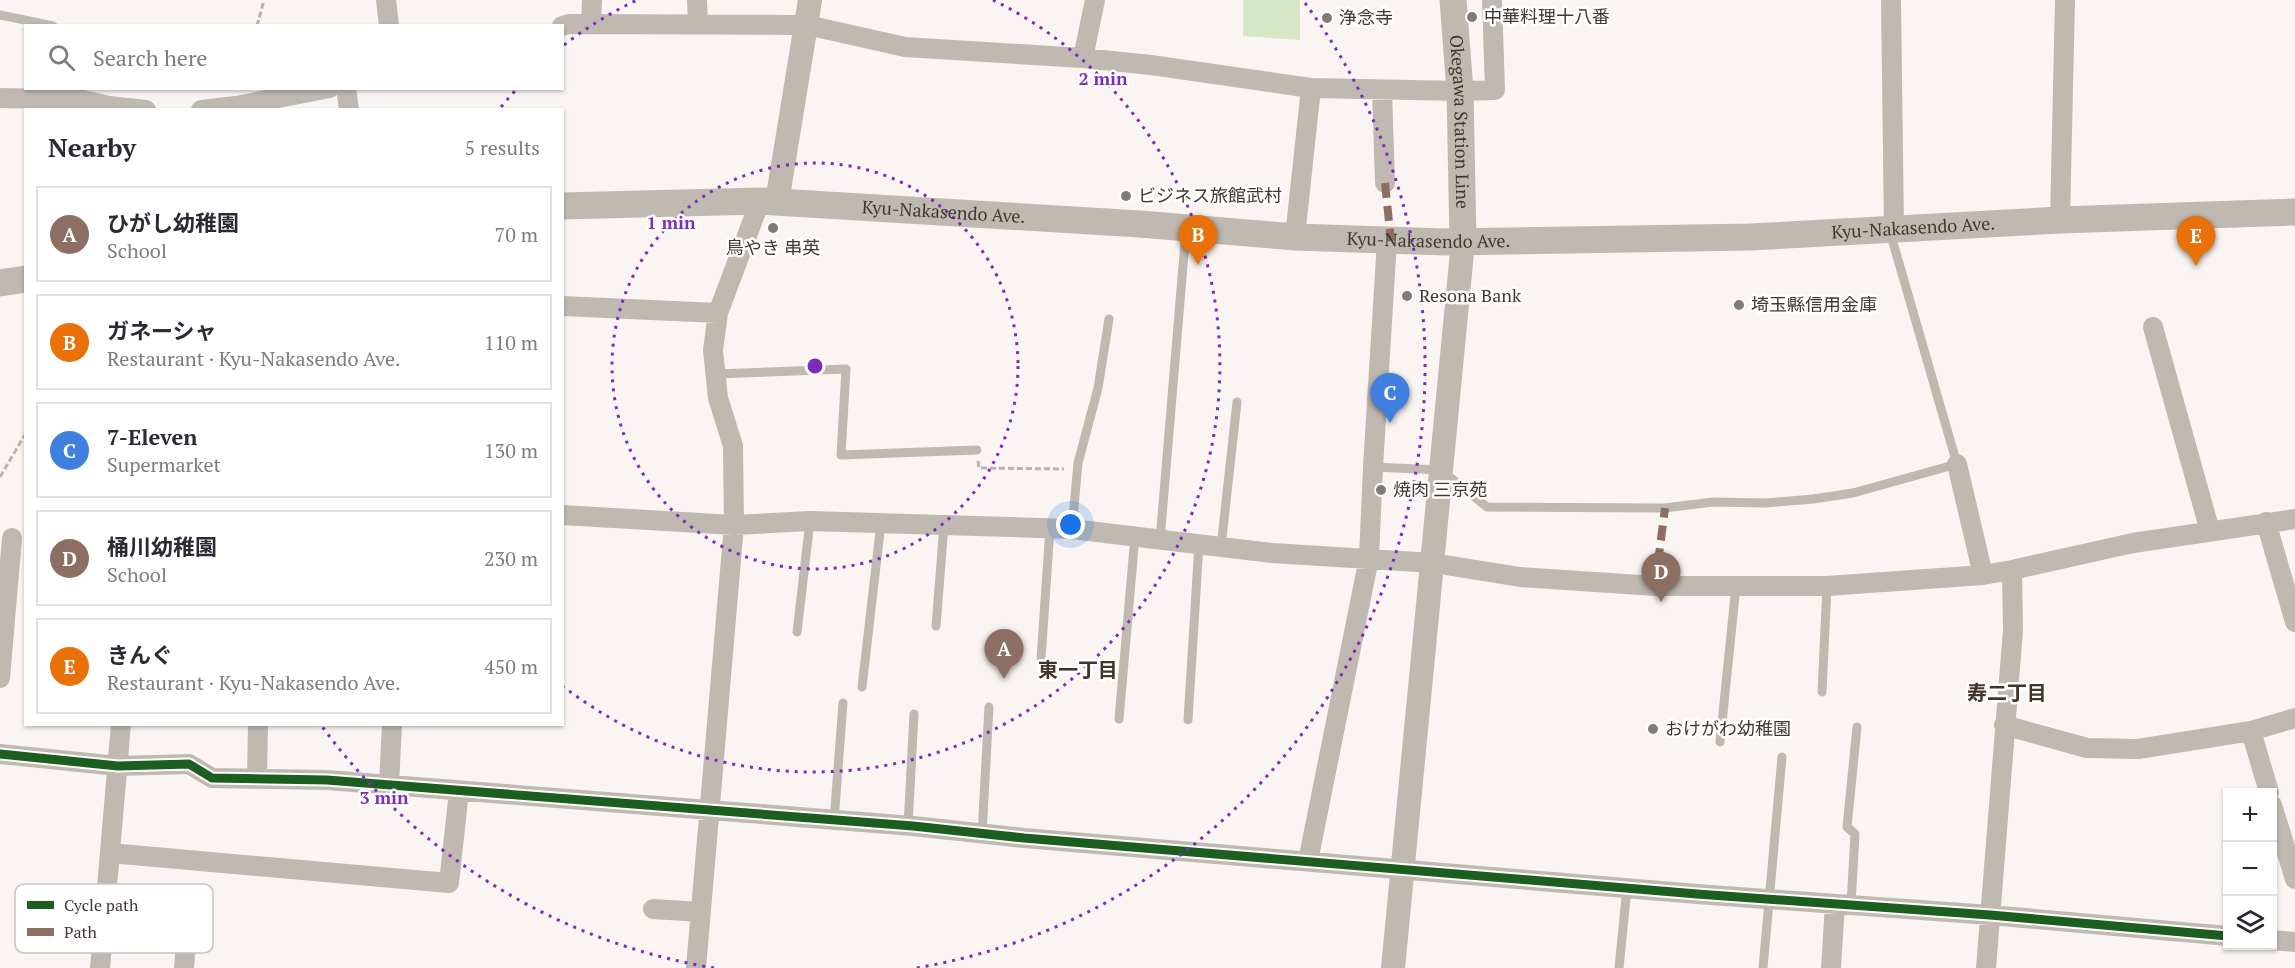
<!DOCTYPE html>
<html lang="en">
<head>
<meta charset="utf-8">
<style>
	:root { --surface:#fff; --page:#f7f7f7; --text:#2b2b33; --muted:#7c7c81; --line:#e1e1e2; --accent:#111827 }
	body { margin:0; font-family:"PT Serif","Noto Sans JP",serif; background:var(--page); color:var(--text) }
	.controls { position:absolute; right:18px; bottom:18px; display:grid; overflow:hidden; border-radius:0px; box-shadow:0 2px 4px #0004 }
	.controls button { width:54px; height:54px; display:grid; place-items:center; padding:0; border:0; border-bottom:2px solid var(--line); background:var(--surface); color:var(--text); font:30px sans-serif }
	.you { position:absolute; left:1071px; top:525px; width:21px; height:21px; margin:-15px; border:4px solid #fff; border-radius:50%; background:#1a73e8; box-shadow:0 0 0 9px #1a73e833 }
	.badge { display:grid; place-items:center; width:39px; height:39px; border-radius:50%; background:var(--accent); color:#fff; font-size:20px; font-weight:700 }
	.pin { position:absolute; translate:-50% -50px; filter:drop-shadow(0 2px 3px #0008) }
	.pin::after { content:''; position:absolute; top:32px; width:21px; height:18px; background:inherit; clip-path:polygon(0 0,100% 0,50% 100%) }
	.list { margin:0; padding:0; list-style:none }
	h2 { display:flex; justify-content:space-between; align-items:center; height:78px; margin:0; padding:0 24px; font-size:26px }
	h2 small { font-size:20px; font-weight:400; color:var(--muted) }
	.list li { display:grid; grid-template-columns:39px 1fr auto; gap:18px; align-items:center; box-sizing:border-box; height:96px; margin:0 12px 12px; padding:0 12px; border:2px solid var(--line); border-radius:0px }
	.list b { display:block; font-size:22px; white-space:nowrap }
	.list p { margin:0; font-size:20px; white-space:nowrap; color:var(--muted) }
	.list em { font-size:20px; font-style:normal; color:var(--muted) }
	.icon { flex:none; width:33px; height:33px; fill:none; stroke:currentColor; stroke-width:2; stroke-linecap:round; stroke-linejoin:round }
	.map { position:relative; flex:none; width:2295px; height:968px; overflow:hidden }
	.search { position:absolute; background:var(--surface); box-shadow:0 2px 4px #0004; left:24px; top:24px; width:540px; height:66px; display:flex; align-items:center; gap:15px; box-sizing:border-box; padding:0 21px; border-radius:0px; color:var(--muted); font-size:22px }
	.panel { position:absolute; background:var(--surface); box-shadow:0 2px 4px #0004; left:24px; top:108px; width:540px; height:618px; border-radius:0px }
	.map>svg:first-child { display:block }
	.green { fill:#d7e7c6 }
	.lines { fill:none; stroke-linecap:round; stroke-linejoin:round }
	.path { stroke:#b9b4ae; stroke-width:3; stroke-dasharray:6 3; stroke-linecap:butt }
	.service { stroke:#bfb9b1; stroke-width:9 }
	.minor { stroke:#bfb9b1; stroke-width:20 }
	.tertiary { stroke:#bfb9b1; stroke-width:24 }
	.secondary { stroke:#beb9b1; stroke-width:27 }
	.quiet { stroke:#8d6e63; stroke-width:8; stroke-dasharray:15 8; stroke-linecap:butt }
	.cycleway-casing { stroke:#fff; stroke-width:13 }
	.cycleway { stroke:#1b5e20; stroke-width:9 }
	.ring { fill:none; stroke:#7b2cbf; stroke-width:3; stroke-dasharray:3 6 }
	.poi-dot { fill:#827a76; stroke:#fff; stroke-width:2 }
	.labels { text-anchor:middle; stroke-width:5; stroke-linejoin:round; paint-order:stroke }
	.poi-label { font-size:18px; fill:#413833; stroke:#fff; text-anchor:start }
	.street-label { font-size:18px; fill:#413833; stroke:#fff }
	.neighbourhood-label { font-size:20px; font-weight:bold; fill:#443329; stroke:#fff }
	.key { fill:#fff; stroke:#c6c3c2; stroke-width:1.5 }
	.key-label { font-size:16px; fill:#413833 }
	.centre { fill:#7b2cbf; stroke:#fff; stroke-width:3 }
	.ring-label { font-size:18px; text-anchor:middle; font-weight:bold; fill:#7b2cbf; stroke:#fff; stroke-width:5; stroke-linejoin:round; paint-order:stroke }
</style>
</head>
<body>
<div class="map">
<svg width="2295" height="968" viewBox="0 0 2295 968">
	<rect width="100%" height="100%" fill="#faf5f2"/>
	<path class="green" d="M1243,0H1300V40L1243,36Z"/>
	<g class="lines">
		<path class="path" d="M257,26L264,0
			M978,461L979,468L1064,469
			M0,477L26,433"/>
		<path class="service" d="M0,15L53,26
			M715,374L846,369L841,455L977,450
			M1373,467L1441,470L1487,507L1665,508L1713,502L1765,503L1813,499L1853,493L1957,464L1890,232
			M1072,529L1078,463L1098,388L1109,319
			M1160,540L1186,230
			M1221,547L1237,402
			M936,626L944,525
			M797,632L810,521
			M1041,659L1050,528
			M862,687L881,523
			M1822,692L1827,586
			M1119,719L1135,536
			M1188,720L1199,544
			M1720,742L1736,586
			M834,821L843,703
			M908,826L914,714
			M982,834L989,707
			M1851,905L1855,834L1847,827L1857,727
			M1619,968L1627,888
			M1763,968L1782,757"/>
		<path class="minor" d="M386,0L389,26
			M697,0L698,24
			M1891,0L1894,230
			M591,24L592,0
			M562,26L569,24L807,25L905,47L1083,58L1151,65L1311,88L1460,91L1495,90L1492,0
			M1083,58L1095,0
			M346,88L349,110
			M1382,90L1385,183
			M0,98L83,100L109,106L146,110
			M201,110L236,106L330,88
			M2060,220L2065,0
			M1295,237L1311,88
			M562,306L718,313
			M2153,327L2210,531
			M1957,464L1983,575
			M562,515L734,525L810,521L1072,529L1272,553L1433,563L1520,577L1655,586H1827L1983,575L2012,570L2133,543L2295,519
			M2266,522L2295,622
			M0,678L12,538
			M2004,725L2087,748L2138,749L2251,731L2295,718
			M2251,731L2269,792
			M0,754L118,766L189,764L212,778L327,780L913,826L1024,838L1697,894L1990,915L2228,936
			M257,779L258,724
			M389,785L392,724
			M2272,805L2295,879
			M110,853L449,883L459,791
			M1308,861L1369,558L1373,467L1387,241
			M653,909L701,912
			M2272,940L2295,942
			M100,968L121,724
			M184,968L186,943
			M696,968L734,525L733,446L718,398L713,350L718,313L760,201
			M1831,968L1835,904
			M1986,968L2013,630L2012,570"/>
		<path class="tertiary" d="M777,202L810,0
			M1393,968L1463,242"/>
		<g class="secondary">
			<path id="s1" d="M1453,0L1460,91L1463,242"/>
			<path id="s2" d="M562,206L760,201L1140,224L1295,237L1445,242L1751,237L2060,220L2295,212"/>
			<path d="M0,283L26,279"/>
		</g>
		<path class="quiet" d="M1385,183L1391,241
			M1655,586L1665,508"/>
		<g class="cycleway-casing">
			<path id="cycleway" d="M0,754L118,766L189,764L212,778L327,780L913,826L1024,838L1697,894L1990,915L2228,936"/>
		</g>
		<use href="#cycleway" class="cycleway"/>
	</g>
	<g class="ring">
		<circle cx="815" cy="366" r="203"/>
		<path d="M501 107A407 407 0 0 1 515 91M564 45A407 407 0 0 1 637 0M993 0A407 407 0 1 1 564 687"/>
		<path d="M714 968A610 610 0 0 1 321 725M1305 3A610 610 0 0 1 916 968"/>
	</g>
	<g class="poi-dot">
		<circle cx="1472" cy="17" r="6"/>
		<circle cx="1327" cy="18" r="6"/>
		<circle cx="1126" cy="196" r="6"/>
		<circle cx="773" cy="228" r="6"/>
		<circle cx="1407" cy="296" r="6"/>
		<circle cx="1739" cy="305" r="6"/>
		<circle cx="1381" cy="490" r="6"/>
		<circle cx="1653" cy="729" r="6"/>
	</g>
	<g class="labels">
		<g class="poi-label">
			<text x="1484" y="23">中華料理十八番</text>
			<text x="1339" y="24">浄念寺</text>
			<text x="1138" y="202">ビジネス旅館武村</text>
			<text x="773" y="254" text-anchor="middle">鳥やき 串英</text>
			<text x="1419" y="302">Resona Bank</text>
			<text x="1751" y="311">埼玉縣信用金庫</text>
			<text x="1393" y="496">焼肉 三京苑</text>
			<text x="1665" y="735">おけがわ幼稚園</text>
		</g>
		<g class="street-label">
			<text dy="6" stroke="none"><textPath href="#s1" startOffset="122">Okegawa Station Line</textPath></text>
			<text dy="6" stroke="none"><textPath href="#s2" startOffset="382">Kyu-Nakasendo Ave.</textPath></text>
			<text dy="6" stroke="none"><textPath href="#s2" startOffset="1353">Kyu-Nakasendo Ave.</textPath></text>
			<text dy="6" stroke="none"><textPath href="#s2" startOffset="868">Kyu-Nakasendo Ave.</textPath></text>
		</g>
		<g class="neighbourhood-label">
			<text x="1078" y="677">東一丁目</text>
			<text x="2007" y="700">寿二丁目</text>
		</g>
	</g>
	<rect x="15" y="884" width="198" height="69" rx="9" class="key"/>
	<rect x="27" y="901" width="27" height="8" fill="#1b5e20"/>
	<rect x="27" y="928" width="27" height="8" fill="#8d6e63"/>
	<g class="key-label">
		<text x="64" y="911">Cycle path</text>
		<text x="64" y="938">Path</text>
	</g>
	<circle cx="815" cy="366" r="9" class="centre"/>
	<g class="ring-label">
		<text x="1103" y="85">2 min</text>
		<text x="671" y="229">1 min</text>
		<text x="384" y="804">3 min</text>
	</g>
</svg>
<div class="controls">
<button>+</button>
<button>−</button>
<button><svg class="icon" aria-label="layers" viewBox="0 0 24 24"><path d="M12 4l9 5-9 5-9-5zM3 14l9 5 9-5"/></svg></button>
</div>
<div class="you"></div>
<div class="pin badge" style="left:1004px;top:679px;background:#8d6e63">A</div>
<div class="pin badge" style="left:1198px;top:265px;background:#e8710a">B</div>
<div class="pin badge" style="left:1390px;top:423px;background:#3f7fe0">C</div>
<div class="pin badge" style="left:1661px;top:602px;background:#8d6e63">D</div>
<div class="pin badge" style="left:2196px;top:266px;background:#e8710a">E</div>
<div class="search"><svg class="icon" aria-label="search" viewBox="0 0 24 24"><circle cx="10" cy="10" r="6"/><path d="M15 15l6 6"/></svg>Search here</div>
<section class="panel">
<h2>Nearby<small>5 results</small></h2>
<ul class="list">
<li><span class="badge" style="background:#8d6e63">A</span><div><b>ひがし幼稚園</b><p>School</p></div><em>70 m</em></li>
<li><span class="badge" style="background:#e8710a">B</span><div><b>ガネーシャ</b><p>Restaurant · Kyu-Nakasendo Ave.</p></div><em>110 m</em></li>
<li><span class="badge" style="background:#3f7fe0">C</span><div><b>7-Eleven</b><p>Supermarket</p></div><em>130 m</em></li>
<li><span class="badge" style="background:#8d6e63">D</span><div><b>桶川幼稚園</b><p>School</p></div><em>230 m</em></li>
<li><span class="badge" style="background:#e8710a">E</span><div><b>きんぐ</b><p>Restaurant · Kyu-Nakasendo Ave.</p></div><em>450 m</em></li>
</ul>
</section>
</div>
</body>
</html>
